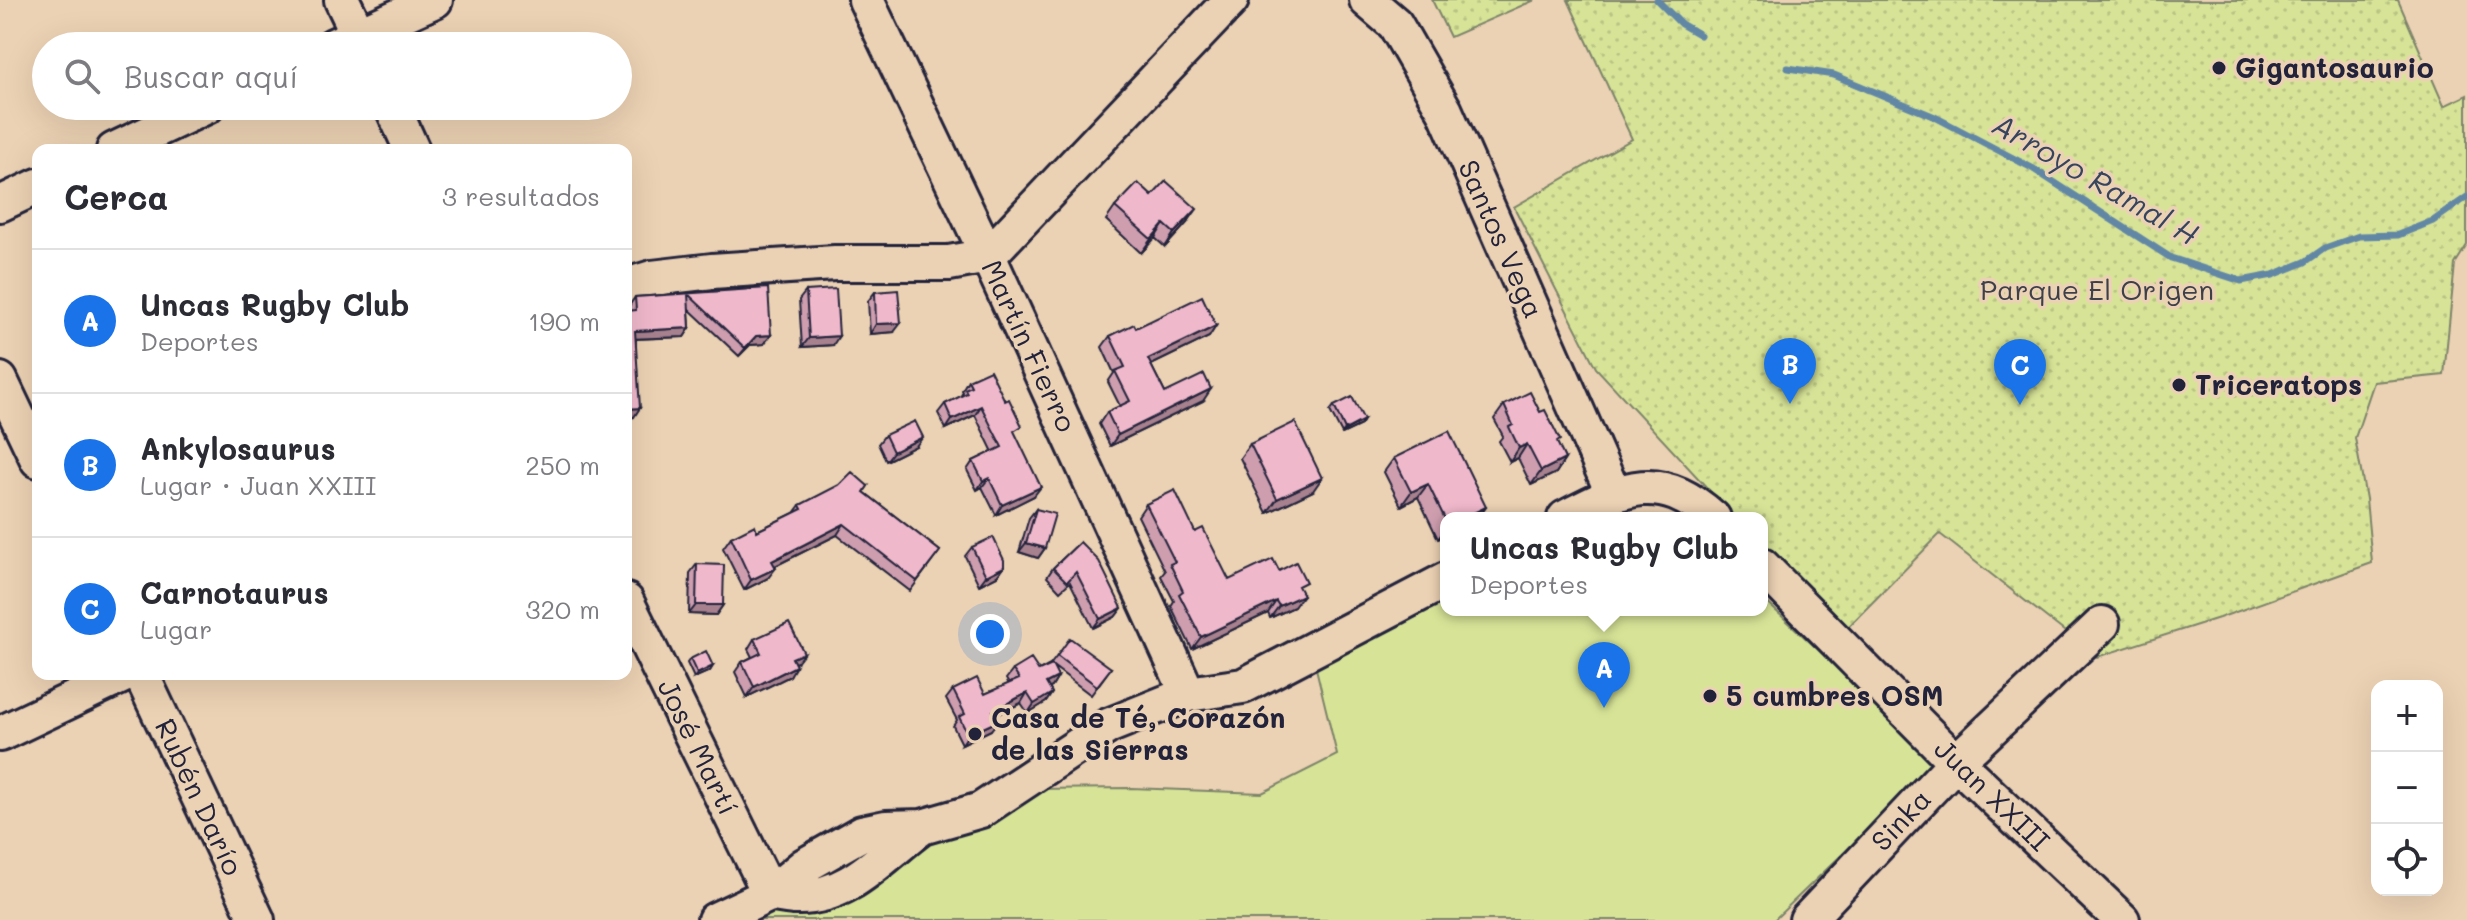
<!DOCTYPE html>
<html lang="es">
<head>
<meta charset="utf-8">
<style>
	:root { --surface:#fff; --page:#f7f7f7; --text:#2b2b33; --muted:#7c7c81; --line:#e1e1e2; --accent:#1a73e8 }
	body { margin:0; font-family:Mali,sans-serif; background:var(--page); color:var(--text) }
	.controls { position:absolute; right:24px; bottom:24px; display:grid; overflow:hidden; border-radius:16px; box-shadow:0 8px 32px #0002 }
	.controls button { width:72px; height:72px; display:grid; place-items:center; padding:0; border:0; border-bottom:2px solid var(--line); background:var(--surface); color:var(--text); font:40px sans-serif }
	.you { position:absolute; left:990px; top:634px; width:28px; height:28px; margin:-20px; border:6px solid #fff; border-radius:50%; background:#1a73e8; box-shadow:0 0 0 12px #1a73e833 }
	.badge { display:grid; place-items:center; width:52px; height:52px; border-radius:50%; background:var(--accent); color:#fff; font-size:26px; font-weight:700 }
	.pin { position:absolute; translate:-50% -66px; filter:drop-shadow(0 2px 4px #0008) }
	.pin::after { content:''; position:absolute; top:42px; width:28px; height:24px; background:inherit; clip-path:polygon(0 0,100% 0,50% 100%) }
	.popup { position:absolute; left:1440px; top:512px; width:328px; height:104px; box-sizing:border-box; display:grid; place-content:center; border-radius:16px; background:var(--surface); filter:drop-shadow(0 2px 6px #0005); font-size:26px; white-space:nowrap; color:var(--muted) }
	.popup b { font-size:30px; color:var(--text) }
	.popup::after { content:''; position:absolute; left:50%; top:100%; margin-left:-16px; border:16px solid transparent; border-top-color:var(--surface) }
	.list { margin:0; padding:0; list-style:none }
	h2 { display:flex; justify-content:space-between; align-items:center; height:104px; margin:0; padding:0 32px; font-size:34px }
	h2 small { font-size:26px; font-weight:400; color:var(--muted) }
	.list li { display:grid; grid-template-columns:52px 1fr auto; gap:24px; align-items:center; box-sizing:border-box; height:144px; padding:0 32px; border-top:2px solid var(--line) }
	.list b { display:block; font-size:30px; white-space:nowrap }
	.list p { margin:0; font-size:26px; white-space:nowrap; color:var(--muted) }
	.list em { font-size:26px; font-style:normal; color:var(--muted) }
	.icon { flex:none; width:44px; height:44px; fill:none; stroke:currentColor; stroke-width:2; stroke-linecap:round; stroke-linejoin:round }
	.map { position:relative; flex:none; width:2467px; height:920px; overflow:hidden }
	.search { position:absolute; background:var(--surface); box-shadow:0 8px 32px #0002; left:32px; top:32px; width:600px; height:88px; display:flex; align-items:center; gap:20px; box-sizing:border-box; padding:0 28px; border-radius:44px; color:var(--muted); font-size:30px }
	.panel { position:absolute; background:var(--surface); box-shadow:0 8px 32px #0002; left:32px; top:144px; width:600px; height:536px; border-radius:16px }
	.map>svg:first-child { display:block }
	.park { fill:url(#park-dots); stroke:#7c8369; stroke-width:2 }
	.pitch { fill:#d7e497; stroke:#7c8369; stroke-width:2 }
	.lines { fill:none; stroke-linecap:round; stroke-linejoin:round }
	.stream { stroke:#6287a5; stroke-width:7 }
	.minor-casing { stroke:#22223b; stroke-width:40 }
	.minor { stroke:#ecd2b4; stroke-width:34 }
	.wall { fill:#ce9eaf; stroke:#22223b; stroke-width:2 }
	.shaded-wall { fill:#a8818e; stroke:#22223b; stroke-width:2 }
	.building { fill:#f0b8cb; stroke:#22223b; stroke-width:2 }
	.poi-dot { fill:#22223b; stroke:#ecd2b4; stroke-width:3 }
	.labels { text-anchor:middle; stroke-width:7; stroke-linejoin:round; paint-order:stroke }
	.poi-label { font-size:28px; font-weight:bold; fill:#22223b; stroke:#ecd2b4; text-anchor:start }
	.street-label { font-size:28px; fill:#22223b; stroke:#ecd2b4 }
	.park-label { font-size:28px; fill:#3d3f49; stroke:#ecd2b4 }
	.water-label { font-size:30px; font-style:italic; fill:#37445e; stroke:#ecd2b4 }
</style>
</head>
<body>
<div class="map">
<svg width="2467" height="920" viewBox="0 0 2467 920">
	<defs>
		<pattern id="park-dots" width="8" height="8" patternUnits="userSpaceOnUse" patternTransform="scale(2)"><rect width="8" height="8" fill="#d7e497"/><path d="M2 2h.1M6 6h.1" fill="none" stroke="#b8c383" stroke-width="1.8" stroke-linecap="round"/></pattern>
	</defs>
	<rect width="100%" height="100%" fill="#ecd2b4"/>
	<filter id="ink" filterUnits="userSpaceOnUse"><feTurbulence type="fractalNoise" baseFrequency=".0125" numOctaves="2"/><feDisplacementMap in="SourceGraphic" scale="16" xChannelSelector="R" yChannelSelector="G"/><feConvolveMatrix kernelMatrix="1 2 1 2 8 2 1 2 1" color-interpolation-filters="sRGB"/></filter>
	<g filter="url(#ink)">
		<path class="park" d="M1432,0H1535L1450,37Z
			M1568,0H2398L2444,106L2467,95V245L2455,264L2444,375L2374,382L2355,438L2366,499L2372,563L2219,618L2097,657L1940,534L1848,627L1762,544V518H1735L1596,368L1514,207L1632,139Z"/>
		<path class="pitch" d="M1446,593V610H1762V598L1939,761L1774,920H742L909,848L1031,789L1131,788L1262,793L1337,755L1314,660Z"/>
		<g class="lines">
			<path class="stream" d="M1657,0L1681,24L1700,35
				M1788,68L1834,75L1935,117L2032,168L2171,258L2241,281L2273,275L2305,262L2325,248L2359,236L2398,235L2433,221L2467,197"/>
			<g class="minor-casing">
				<path id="minor" d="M342,0L364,46
					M866,0L988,256L1188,694
					M1367,0L1395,24L1445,111L1613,493
					M333,46L435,0
					M392,106L412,150
					M114,150L207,106
					M0,204L38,186
					M626,286L652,278L712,271L835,263H949L988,256L1231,0
					M0,380L38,460
					M1565,518C1622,489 1658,468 1713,518
					M1762,566L1956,762L2122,920
					M626,601L770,894
					M141,674L257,920
					M0,734L126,674
					M770,894C779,894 787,897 796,897C849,899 883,855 922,827
					M715,920L770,894L804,866L862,833L886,828L922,827L981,810L1108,726L1188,694L1243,686L1446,580
					M1807,920L1956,762L2102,624"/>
			</g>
			<use href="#minor" class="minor"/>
		</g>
		<path class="wall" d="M1152,196L1187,223L1165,247L1155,238L1141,253L1106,220L1115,207Z
			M768,288L764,344L750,345L739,356L689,309L690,328L684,337L636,339L634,417L626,418V311H629V306L635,297Z
			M806,291L833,345L802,347L799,300Z
			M875,292L894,332L870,334L868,301Z
			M1216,326L1209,337L1151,365L1165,393L1203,401L1110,446L1099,424L1107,412L1120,406L1108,382L1114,373L1102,347L1110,336L1136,328Z
			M968,380L1016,436L1034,496L996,515L982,487L977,490L967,470L973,461L993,452L975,415L946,429L938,413L945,404L960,397L963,392L962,390Z
			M1504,405L1540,412L1565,459L1556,473L1531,485L1518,458L1510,462L1499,441L1503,436L1494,419Z
			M1334,406L1364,420L1361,425L1342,434L1330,411Z
			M885,435L916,446L886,461L878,444Z
			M1250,444L1313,491L1267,513L1240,458Z
			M1394,458L1486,507L1478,518H1446V535L1438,539L1418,497L1401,506L1384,472Z
			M868,486L864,492L940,551L910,591L837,535L775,566L768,578L744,590L723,548L731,537L757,531L794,513L800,505Z
			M1146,504L1195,532L1229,580L1279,571L1300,590L1294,607L1270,618L1268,613L1192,649L1171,606L1174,601L1161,576L1165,571L1138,516Z
			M1036,509L1045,548L1038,558L1019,552L1029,518Z
			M1080,542L1122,608L1115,617L1093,628L1070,582L1060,591L1047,577L1053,568Z
			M972,547L997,576L979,585L965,556Z
			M697,564L723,605L716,615L689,614L690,573Z
			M754,639L797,662L795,663L790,676L747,697L735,672L742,662L752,657L748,649Z
			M1057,656L1111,668L1091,695L1054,667L1058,677L1052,687L1049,688L1052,693L1046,702L1028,713L1021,703L995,716L991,730L962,744L953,726L957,720L946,699L953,690L985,694L1009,684L1006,679L1013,670L1039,671L1050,665Z
			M690,659L713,666L710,671L694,678L687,663Z"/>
		<path class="shaded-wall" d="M1197,209L1187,223L1165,247L1174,233Z
			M1164,224L1155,238L1141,253L1151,239Z
			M901,323L894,332L870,334L876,324Z
			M1216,326L1209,337L1141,370L1148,359Z
			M690,328L684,337L629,339L635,331Z
			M771,335L764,344L750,345L739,356L756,336Z
			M839,336L833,345L802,347L809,338Z
			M1211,389L1203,401L1110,446L1118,435Z
			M981,406L975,415L946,429L952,420Z
			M640,408L634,417L626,418V409Z
			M1364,420L1361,425L1342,434L1345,430Z
			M923,437L916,446L886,461L893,452Z
			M1527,444L1518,458L1510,462L1519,448Z
			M1565,459L1556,473L1531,485L1541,471Z
			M989,478L982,487L977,490L983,481Z
			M1322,478L1313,491L1267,513L1277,499Z
			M1428,484L1418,497L1401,506L1411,492Z
			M1041,487L1034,496L996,515L1002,505Z
			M1486,507L1478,518H1463Z
			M844,524L837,535L765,571L772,561Z
			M1446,528V535L1438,539Z
			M1026,543L1045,548L1038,558L1019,552Z
			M1004,567L997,576L979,585L986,576Z
			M776,568L768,578L744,590L751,580Z
			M1303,595L1294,607L1270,618L1279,606Z
			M1276,601L1268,613L1192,649L1201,637Z
			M696,605H723L716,615L689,614Z
			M1122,608L1115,617L1093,628L1100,619Z
			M804,653L797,662L785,667L792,658Z
			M713,666L710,671L694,678L697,674Z
			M796,666L790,676L747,697L754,687Z
			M1058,677L1052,687L1040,693L1046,683Z
			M1027,693L1021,703L987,720L993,711Z
			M1052,693L1046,702L1028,713L1034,704Z
			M998,721L991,730L962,744L968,735Z"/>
		<path class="building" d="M1166,181L1197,209L1174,233L1164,224L1151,239L1115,207L1138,183L1152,196Z
			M768,288L771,335L756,336L745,348L688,294L690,328L635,331L640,408L626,409V311L636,310L635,297Z
			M836,289L839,336L809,338L806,291Z
			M898,290L901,323L876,324L875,292Z
			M1202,296L1216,326L1148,359L1165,393L1204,374L1211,389L1118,435L1107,412L1130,401L1115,371L1125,367L1110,336L1134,324L1136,328Z
			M990,370L1005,401L1009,399L1022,426L1014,431L1041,487L1002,505L989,478L983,481L973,461L1002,447L981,406L952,420L945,404L967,393L965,389L971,386L968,380Z
			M1530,392L1540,412L1545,410L1560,440L1557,442L1565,459L1541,471L1527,444L1519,448L1509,427L1513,425L1504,405Z
			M1352,397L1364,420L1345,430L1334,406Z
			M915,421L923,437L893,452L885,435Z
			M1295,422L1322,478L1277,499L1250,444Z
			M1449,431L1486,507L1463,518H1446V521L1428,484L1411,492L1394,458Z
			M852,472L868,486L864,492L940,551L917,581L844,524L772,561L776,568L751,580L731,537L755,525L757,531L802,509L800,505L839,485Z
			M1175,490L1195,532L1203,528L1229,580L1273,559L1279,571L1296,562L1306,582L1298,586L1303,595L1279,606L1276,601L1201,637L1179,594L1183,591L1170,564L1175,562L1146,504Z
			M1036,509L1055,514L1045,548L1026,543Z
			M993,537L1004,560V567L986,576L972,547Z
			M1080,542L1099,561L1122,608L1100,619L1076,572L1067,582L1053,568Z
			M697,564L724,565L723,605H696Z
			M789,623L804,653L792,658L796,666L754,687L742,662L761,653L754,639Z
			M1070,638L1111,668L1097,686L1057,656Z
			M706,651L713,666L697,674L690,659Z
			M1031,659L1039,671L1052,665L1058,677L1046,683L1052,693L1034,704L1027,693L993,711L998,721L968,735L959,717L965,714L953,690L977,678L985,694L1019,679L1013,670Z"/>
	</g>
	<g class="poi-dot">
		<circle cx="2219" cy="68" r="8"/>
		<circle cx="2179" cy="385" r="8"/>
		<circle cx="1710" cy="696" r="8"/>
		<circle cx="975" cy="734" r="8"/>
	</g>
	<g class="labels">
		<g class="poi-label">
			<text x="2235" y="78">Gigantosaurio</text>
			<text x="2195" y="395">Triceratops</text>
			<text x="1726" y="706">5 cumbres OSM</text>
			<text x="991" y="728">Casa de Té, Corazón<tspan x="991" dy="32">de las Sierras</tspan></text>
		</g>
		<g class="street-label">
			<text transform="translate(1501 239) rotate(66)" y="10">Santos Vega</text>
			<text transform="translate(1029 346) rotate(65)" y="10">Martín Fierro</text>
			<text transform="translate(698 747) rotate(64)" y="10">José Martí</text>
			<text transform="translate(1992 795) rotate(44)" y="10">Juan XXIII</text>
			<text transform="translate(199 797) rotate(65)" y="10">Rubén Darío</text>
			<text transform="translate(1901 820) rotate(-47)" y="10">Sinka</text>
		</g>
		<g class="park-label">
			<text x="2097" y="300">Parque El Origen</text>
		</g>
		<g class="water-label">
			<text transform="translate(2095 180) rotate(30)" y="10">Arroyo Ramal H</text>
		</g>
	</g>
</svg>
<div class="controls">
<button>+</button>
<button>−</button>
<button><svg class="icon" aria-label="locate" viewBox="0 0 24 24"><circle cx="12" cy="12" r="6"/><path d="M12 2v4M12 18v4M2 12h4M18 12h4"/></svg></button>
</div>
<div class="you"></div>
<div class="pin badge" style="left:1604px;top:708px">A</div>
<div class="popup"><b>Uncas Rugby Club</b>Deportes</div>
<div class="pin badge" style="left:1790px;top:404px">B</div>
<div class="pin badge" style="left:2020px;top:405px">C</div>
<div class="search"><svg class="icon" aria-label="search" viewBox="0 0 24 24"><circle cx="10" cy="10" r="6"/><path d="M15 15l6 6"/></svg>Buscar aquí</div>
<section class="panel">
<h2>Cerca<small>3 resultados</small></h2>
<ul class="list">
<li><span class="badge">A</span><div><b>Uncas Rugby Club</b><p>Deportes</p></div><em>190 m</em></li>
<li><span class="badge">B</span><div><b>Ankylosaurus</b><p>Lugar · Juan XXIII</p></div><em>250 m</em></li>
<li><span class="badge">C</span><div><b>Carnotaurus</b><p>Lugar</p></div><em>320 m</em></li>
</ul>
</section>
</div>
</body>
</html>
